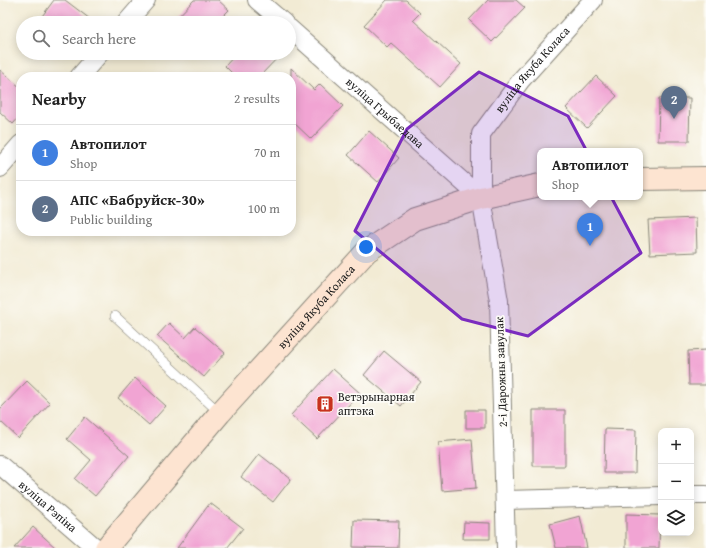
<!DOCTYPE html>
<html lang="en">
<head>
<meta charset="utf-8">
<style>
	:root { --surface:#fff; --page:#f6f6f6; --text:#222; --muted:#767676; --line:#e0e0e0; --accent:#2563eb }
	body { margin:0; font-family:"Gentium Book Plus",serif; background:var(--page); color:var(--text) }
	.controls { position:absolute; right:12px; bottom:12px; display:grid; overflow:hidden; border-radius:8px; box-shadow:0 2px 10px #0003 }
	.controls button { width:36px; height:36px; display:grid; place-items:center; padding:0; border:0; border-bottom:1px solid var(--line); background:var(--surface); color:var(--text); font:20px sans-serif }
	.you { position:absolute; left:366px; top:247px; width:14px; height:14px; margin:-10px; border:3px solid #fff; border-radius:50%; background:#1a73e8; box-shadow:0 0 0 6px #1a73e833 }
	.badge { display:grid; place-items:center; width:26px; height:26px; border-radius:50%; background:var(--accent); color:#fff; font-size:13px; font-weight:700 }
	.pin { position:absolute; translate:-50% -33px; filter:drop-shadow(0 1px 2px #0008) }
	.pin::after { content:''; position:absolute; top:21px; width:14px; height:12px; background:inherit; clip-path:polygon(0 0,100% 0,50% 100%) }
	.popup { position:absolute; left:537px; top:148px; width:106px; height:52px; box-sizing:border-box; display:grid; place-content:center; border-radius:8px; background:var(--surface); filter:drop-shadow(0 1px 3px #0005); font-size:13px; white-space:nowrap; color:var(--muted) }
	.popup b { font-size:15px; color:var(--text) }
	.popup::after { content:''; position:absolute; left:50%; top:100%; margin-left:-8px; border:8px solid transparent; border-top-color:var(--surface) }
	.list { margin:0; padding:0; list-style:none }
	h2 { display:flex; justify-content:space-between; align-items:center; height:52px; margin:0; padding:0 16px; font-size:17px }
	h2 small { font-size:13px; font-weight:400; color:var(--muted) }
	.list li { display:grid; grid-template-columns:26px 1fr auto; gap:12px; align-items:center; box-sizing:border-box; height:56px; padding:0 16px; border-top:1px solid var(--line) }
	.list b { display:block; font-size:15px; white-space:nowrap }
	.list p { margin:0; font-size:13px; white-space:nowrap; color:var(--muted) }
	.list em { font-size:13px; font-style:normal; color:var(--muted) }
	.icon { flex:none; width:22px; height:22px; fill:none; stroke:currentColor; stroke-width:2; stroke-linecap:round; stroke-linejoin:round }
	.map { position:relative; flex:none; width:706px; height:548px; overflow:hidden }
	.search { position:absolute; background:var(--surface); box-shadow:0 2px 10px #0003; left:16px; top:16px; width:280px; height:44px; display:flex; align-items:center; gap:10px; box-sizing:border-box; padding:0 14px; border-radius:22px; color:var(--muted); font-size:15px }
	.panel { position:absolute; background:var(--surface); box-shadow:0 2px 10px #0003; left:16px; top:72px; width:280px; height:164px; border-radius:16px }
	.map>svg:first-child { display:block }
	.building { fill:#f1a4d3 }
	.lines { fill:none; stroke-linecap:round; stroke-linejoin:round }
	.service-casing { stroke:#878478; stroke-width:10 }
	.minor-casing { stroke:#878478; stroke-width:20 }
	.secondary-casing { stroke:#878478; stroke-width:24 }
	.service { stroke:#fff; stroke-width:9 }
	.minor { stroke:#fff; stroke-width:18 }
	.secondary { stroke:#fde4d1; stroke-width:22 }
	.marked { fill:#7b2cbf; fill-opacity:0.2; stroke:#7b2cbf; stroke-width:3; stroke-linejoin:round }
	.labels { text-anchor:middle; stroke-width:3.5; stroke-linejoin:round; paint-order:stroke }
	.street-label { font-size:12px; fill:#1c1c1c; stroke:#fdfcf7 }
	.poi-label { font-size:12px; fill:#1c1c1c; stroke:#fdfcf7; text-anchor:start }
</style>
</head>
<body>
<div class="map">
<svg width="706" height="548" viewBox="0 0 706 548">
	<rect width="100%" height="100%" fill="#fdfcf7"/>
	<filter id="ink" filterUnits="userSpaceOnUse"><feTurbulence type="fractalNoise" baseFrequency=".025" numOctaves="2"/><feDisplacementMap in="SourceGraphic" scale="8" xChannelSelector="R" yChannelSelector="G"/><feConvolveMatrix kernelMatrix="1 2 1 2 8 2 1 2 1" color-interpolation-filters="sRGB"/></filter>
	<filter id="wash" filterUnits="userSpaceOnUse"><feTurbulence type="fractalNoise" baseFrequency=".012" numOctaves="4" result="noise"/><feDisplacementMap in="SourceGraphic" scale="16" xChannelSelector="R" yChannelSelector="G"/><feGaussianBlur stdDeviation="0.9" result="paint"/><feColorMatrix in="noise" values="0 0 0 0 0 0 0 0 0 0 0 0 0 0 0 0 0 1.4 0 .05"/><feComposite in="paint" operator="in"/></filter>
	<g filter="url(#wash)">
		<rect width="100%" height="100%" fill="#f2ebd4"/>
		<g id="blocks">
			<path class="building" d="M54,0H65L90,19L86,23H37Z
				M194,0H218L229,10L216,23H172Z
				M387,0H406L420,13L413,20L461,64L440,87L391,43L387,47L364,25Z
				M488,0H516L525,8L492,42L469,20Z
				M237,53H282L259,77H236L225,66Z
				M291,68L314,90L320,84L343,106L311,139L291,120Z
				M0,70L21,88V115L13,124L0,112Z
				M596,76L617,96L587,128L566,108Z
				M659,98H690L689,141H658Z
				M369,131L399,158L378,182L348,155Z
				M696,218L697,252L650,254L648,220Z
				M169,323L185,338L195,327L225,353L204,377L157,336Z
				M706,350V385H689L688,351Z
				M384,351L421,382L401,406L364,375Z
				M333,369L360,393L317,439L291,415Z
				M135,378L166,406L149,425L118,398Z
				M27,381L50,403L18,438L0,421V409Z
				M466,410H485V428H466Z
				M533,410H565V466H533Z
				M85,417L129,456L95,496L75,479L91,460L67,439Z
				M605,429L636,430L635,473H604Z
				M472,439L476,488L442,491L438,442Z
				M259,454L291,479L273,502L241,477Z
				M210,503L243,528L227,548H177Z
				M626,514L660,515L659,548H626Z
				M580,516L587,548H556L550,524Z
				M354,520L399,521L398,548L353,547Z
				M464,522L490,523V539H463Z
				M33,527L56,548H14Z"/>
		</g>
	</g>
	<g filter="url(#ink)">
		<use href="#blocks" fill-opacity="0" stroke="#878478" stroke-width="1"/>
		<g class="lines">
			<g class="service-casing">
				<path id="service" d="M115,316L220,413"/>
			</g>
			<g class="minor-casing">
				<g id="minor">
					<path d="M257,0L284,23"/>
					<path d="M126,23L146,0"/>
					<path id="s1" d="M289,28L481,198"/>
					<path d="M79,77L100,53"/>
					<path d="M0,168L21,144"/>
					<path id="s2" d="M0,465L96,548"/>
					<path d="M691,495H706"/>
					<path d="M505,500L661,496"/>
					<path id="s3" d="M506,548L499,301L481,198V134L521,80L593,0"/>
				</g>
			</g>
			<g class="secondary-casing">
				<g id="secondary">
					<path d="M640,179L706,178"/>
					<path id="s4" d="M106,548L220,413L367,251L415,219L481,198L540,185"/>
				</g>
			</g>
			<use href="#service" class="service"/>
			<use href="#minor" class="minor"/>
			<use href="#secondary" class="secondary"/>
		</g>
	</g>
	<path class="marked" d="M479,72L568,116L641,253L528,336L462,319L355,231L407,129Z"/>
	<defs>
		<g id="building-square" transform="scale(0.9)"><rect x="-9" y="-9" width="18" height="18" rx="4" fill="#c8321e" stroke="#fdfcf7"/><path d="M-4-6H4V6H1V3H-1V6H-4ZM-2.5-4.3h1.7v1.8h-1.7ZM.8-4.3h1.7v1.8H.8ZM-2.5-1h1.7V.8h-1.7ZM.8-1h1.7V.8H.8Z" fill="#fff"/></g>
	</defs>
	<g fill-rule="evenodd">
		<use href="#building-square" x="325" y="404"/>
	</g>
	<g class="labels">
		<g class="street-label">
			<text dy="4" stroke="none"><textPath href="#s3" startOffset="498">вуліца Якуба Коласа</textPath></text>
			<text dy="4" stroke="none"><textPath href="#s1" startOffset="128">вуліца Грыбаедава</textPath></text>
			<text dy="4" stroke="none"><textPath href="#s4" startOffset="320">вуліца Якуба Коласа</textPath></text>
			<text transform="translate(501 372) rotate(-92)" y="4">2-і Дарожны завулак</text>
			<text dy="4" stroke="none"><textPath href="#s2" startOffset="63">вуліца Рэпіна</textPath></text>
		</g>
		<g class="poi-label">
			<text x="338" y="401">Ветэрынарная<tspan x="338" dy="14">аптэка</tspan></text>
		</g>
	</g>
</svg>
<div class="controls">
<button>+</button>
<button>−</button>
<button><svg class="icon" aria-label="layers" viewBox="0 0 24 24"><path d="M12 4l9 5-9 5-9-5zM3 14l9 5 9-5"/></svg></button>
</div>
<div class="you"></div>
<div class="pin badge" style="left:590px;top:246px;background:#3f7fe0">1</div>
<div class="popup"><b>Автопилот</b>Shop</div>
<div class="pin badge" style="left:674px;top:119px;background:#5c6f8a">2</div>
<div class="search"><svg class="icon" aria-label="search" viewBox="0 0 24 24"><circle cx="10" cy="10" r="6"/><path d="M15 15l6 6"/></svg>Search here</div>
<section class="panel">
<h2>Nearby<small>2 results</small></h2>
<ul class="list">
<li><span class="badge" style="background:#3f7fe0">1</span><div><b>Автопилот</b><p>Shop</p></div><em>70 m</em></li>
<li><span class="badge" style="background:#5c6f8a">2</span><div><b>АПС «Бабруйск-30»</b><p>Public building</p></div><em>100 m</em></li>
</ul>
</section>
</div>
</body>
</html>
